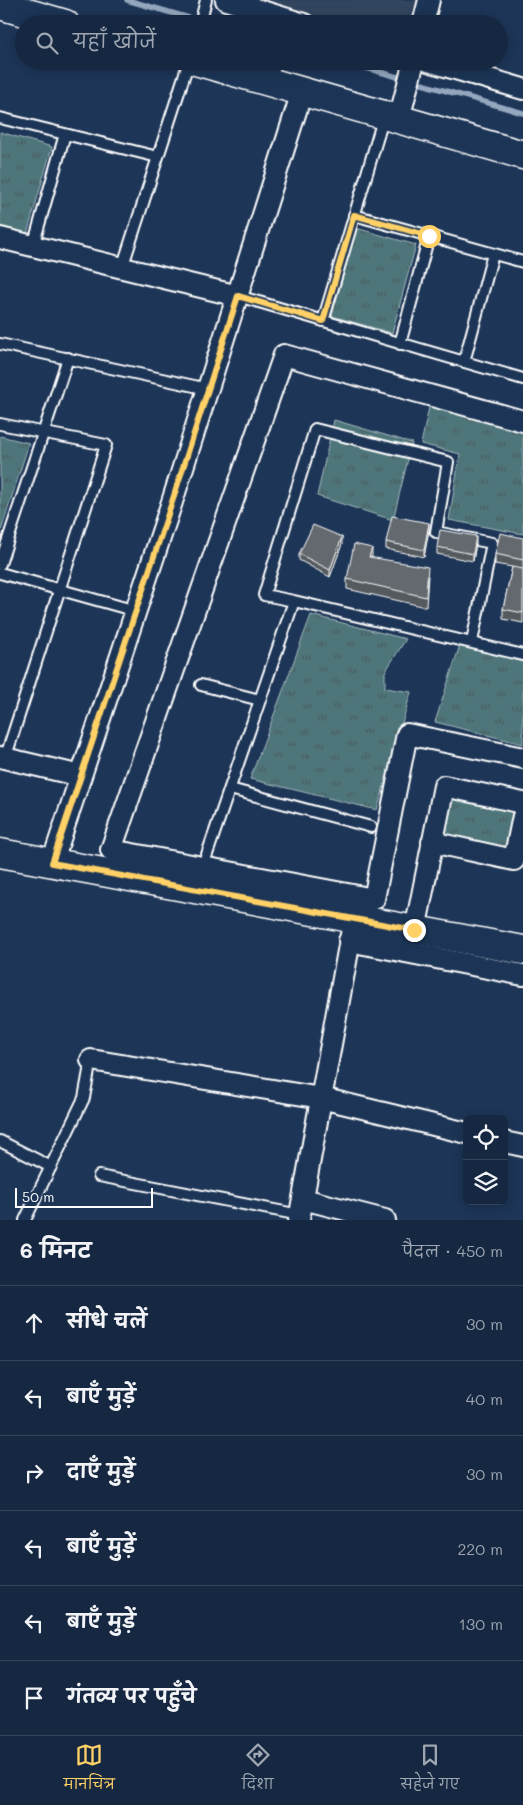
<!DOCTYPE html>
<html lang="hi">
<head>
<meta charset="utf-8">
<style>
	:root { --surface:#162841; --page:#23344c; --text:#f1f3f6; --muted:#9ea6b1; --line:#35445a; --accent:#ffd166 }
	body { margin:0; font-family:Mali,"Playpen Sans Deva",sans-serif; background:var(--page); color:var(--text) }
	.controls { position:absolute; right:15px; bottom:15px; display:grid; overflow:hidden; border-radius:8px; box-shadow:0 2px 12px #0003 }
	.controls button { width:45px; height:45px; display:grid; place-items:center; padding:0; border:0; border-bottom:1px solid var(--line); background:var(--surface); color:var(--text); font:25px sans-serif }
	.scale { position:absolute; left:15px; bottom:12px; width:138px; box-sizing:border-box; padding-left:5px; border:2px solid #fff; border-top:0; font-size:14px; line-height:18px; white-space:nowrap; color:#fff; -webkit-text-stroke:4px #1d3557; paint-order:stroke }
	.stop { position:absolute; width:15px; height:15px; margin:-11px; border:4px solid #ffd166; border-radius:50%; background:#fff }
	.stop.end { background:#ffd166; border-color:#fff; box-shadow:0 1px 5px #0008 }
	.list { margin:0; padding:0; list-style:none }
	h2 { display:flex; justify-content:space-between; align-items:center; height:65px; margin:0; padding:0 20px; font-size:21px }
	h2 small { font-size:16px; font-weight:400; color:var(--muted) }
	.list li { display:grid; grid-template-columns:32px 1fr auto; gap:15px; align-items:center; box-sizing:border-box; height:75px; padding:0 20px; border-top:1px solid var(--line) }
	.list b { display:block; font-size:19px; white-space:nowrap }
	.list em { font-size:16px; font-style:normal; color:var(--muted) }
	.icon { flex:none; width:28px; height:28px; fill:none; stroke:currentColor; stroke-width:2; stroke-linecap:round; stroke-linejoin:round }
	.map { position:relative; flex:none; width:523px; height:1220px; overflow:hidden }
	.search { position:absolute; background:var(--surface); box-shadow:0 2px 12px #0003; left:15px; right:15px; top:15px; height:55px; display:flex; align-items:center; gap:12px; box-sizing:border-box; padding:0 18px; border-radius:28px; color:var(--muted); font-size:19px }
	.sheet { height:515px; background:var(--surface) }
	nav { display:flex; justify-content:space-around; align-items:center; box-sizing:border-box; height:70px; border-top:1px solid var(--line); background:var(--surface); font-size:14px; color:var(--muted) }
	nav a { display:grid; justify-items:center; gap:2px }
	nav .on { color:var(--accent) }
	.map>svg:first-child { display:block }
	.built { fill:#32455e }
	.grass { fill:url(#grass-tufts); stroke:#a6babc }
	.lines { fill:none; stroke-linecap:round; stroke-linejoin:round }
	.stream { stroke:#94a7be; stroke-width:5.5 }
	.lane-casing { stroke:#fff; stroke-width:14 }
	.street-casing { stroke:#fff; stroke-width:24 }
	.secondary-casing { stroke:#fff; stroke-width:31 }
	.lane { stroke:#1d3557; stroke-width:10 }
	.street { stroke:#1d3557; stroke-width:20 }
	.secondary { stroke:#1d3557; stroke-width:28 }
	.wall { fill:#555a5f; stroke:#fff }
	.shaded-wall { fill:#454a4d; stroke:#fff }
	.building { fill:#63696e; stroke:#fff }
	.route { stroke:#ffd166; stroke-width:6 }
</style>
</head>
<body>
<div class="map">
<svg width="523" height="1220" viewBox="0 0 523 1220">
	<defs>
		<pattern id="grass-tufts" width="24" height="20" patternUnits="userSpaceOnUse" patternTransform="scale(1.25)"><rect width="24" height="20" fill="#4d757a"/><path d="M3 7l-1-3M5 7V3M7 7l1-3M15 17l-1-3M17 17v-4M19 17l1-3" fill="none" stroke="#4c5c5e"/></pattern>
	</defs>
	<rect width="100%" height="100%" fill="#1d3557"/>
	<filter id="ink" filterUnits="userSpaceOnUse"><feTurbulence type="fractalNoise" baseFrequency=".02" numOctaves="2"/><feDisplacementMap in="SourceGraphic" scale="10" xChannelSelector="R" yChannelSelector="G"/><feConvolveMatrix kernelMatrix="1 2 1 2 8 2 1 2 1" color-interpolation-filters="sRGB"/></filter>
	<g filter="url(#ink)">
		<path class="built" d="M218,0H418L412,24H303Z"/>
		<path class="grass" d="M0,132L52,147L27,234L0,226Z
			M356,228L416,245L392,333L332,316Z
			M431,398L523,424V534L449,520L460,454L421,444Z
			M334,420L412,443L393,520L317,496Z
			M0,436L29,443L0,534Z
			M311,615L406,639L385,672V688L411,692L377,810L250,779Z
			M460,645L523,662V744L435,722Z
			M449,792L519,806L510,852L440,837Z"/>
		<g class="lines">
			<path class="stream" d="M127,0L210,24
				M342,61L523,113"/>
			<g class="lane-casing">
				<path id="lane" d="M200,24L206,0
					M0,118L158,157
					M354,215L523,262
					M33,246L65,134
					M122,268L189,61
					M238,296L523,379
					M323,321L384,116
					M0,344L208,389
					M400,344L429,236
					M464,362L493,254
					M0,424L106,445L5,759
					M0,564L68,358
					M0,573L136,611
					M472,642L492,543L436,532L448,462L315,429L264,595L294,601L523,655
					M201,685L260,700
					M230,789L371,827
					M202,869L294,601
					M0,1141L51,1167
					M99,1176L300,1215
					M25,1220L84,1098L91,1060"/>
			</g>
			<g class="street-casing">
				<path id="street" d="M226,0L304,24
					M423,24L429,0
					M428,61L523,89
					M265,81L271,61
					M399,119L414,61
					M0,238L238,296
					M523,421L284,355L111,850L374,899L407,734L523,758
					M0,757L81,776
					M432,842L514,860L523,816
					M52,863L172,502L302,92
					M415,930L444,786L523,803
					M349,941L523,975
					M91,1060L321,1098L467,1133
					M504,1142L523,1146
					M303,1199L385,1220
					M299,1220L354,918"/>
			</g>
			<g class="secondary-casing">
				<path id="secondary" d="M0,5L65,24
					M196,61L523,155
					M0,853L523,950"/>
			</g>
			<use href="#lane" class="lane"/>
			<use href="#street" class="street"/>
			<use href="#secondary" class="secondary"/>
		</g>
		<path class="wall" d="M429,530L424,557L386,549V542Z
			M523,538V623L503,619V609L512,567L495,564V554Z
			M476,543L473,561L437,554V547Z
			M342,544L330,577L299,560V554Z
			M372,558L428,576L426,607L347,589V579Z"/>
		<path class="shaded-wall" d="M429,523V530L424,557V550Z
			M476,536V543L473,561V554Z
			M342,537V544L330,577V570Z
			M372,548V557H369Z"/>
		<path class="building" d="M392,516L429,523L424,550L386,542Z
			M313,525L342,537L330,570L299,554Z
			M440,530L476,536L473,554L437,547Z
			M500,533L523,538V560L495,554Z
			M354,544L372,548L369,557L428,567L426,597L347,579Z
			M512,567L523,569V613L503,609Z"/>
	</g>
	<g class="lines" filter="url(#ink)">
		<path class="route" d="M414,930L52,863L172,502L238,296L323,321L354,215L429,236"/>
	</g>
</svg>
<div class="controls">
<button><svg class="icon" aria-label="locate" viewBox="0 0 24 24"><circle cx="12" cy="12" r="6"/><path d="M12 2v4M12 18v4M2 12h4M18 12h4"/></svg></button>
<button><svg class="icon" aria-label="layers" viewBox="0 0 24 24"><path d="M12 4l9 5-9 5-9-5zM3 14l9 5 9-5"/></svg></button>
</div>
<div class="scale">50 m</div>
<div class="stop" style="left:429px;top:236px"></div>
<div class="stop end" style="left:414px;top:930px"></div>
<div class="search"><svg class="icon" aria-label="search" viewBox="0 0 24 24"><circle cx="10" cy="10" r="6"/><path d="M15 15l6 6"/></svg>यहाँ खोजें</div>
</div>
<section class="sheet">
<h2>6 मिनट<small>पैदल · 450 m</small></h2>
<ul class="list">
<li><svg class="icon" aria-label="ahead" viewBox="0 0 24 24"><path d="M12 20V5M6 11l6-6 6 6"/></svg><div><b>सीधे चलें</b></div><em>30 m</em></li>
<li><svg class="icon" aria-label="left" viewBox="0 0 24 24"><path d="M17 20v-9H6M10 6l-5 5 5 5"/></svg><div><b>बाएँ मुड़ें</b></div><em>40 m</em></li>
<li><svg class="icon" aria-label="right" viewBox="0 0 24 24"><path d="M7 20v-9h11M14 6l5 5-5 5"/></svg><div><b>दाएँ मुड़ें</b></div><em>30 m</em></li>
<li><svg class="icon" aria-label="left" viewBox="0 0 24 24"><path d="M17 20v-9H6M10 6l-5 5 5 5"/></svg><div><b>बाएँ मुड़ें</b></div><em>220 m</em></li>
<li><svg class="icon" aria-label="left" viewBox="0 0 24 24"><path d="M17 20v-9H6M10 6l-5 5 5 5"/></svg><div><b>बाएँ मुड़ें</b></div><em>130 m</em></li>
<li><svg class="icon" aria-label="arrive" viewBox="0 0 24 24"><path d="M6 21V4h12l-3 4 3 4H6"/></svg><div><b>गंतव्य पर पहुँचे</b></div></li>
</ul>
</section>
<nav>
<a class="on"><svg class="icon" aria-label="map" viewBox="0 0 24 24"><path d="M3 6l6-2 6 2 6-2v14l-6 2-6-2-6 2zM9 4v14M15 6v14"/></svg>मानचित्र</a>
<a><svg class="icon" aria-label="directions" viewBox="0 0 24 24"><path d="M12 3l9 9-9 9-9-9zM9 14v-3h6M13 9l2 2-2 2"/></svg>दिशा</a>
<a><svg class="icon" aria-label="saved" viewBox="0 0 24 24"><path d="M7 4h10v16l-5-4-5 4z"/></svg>सहेजे गए</a>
</nav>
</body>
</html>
